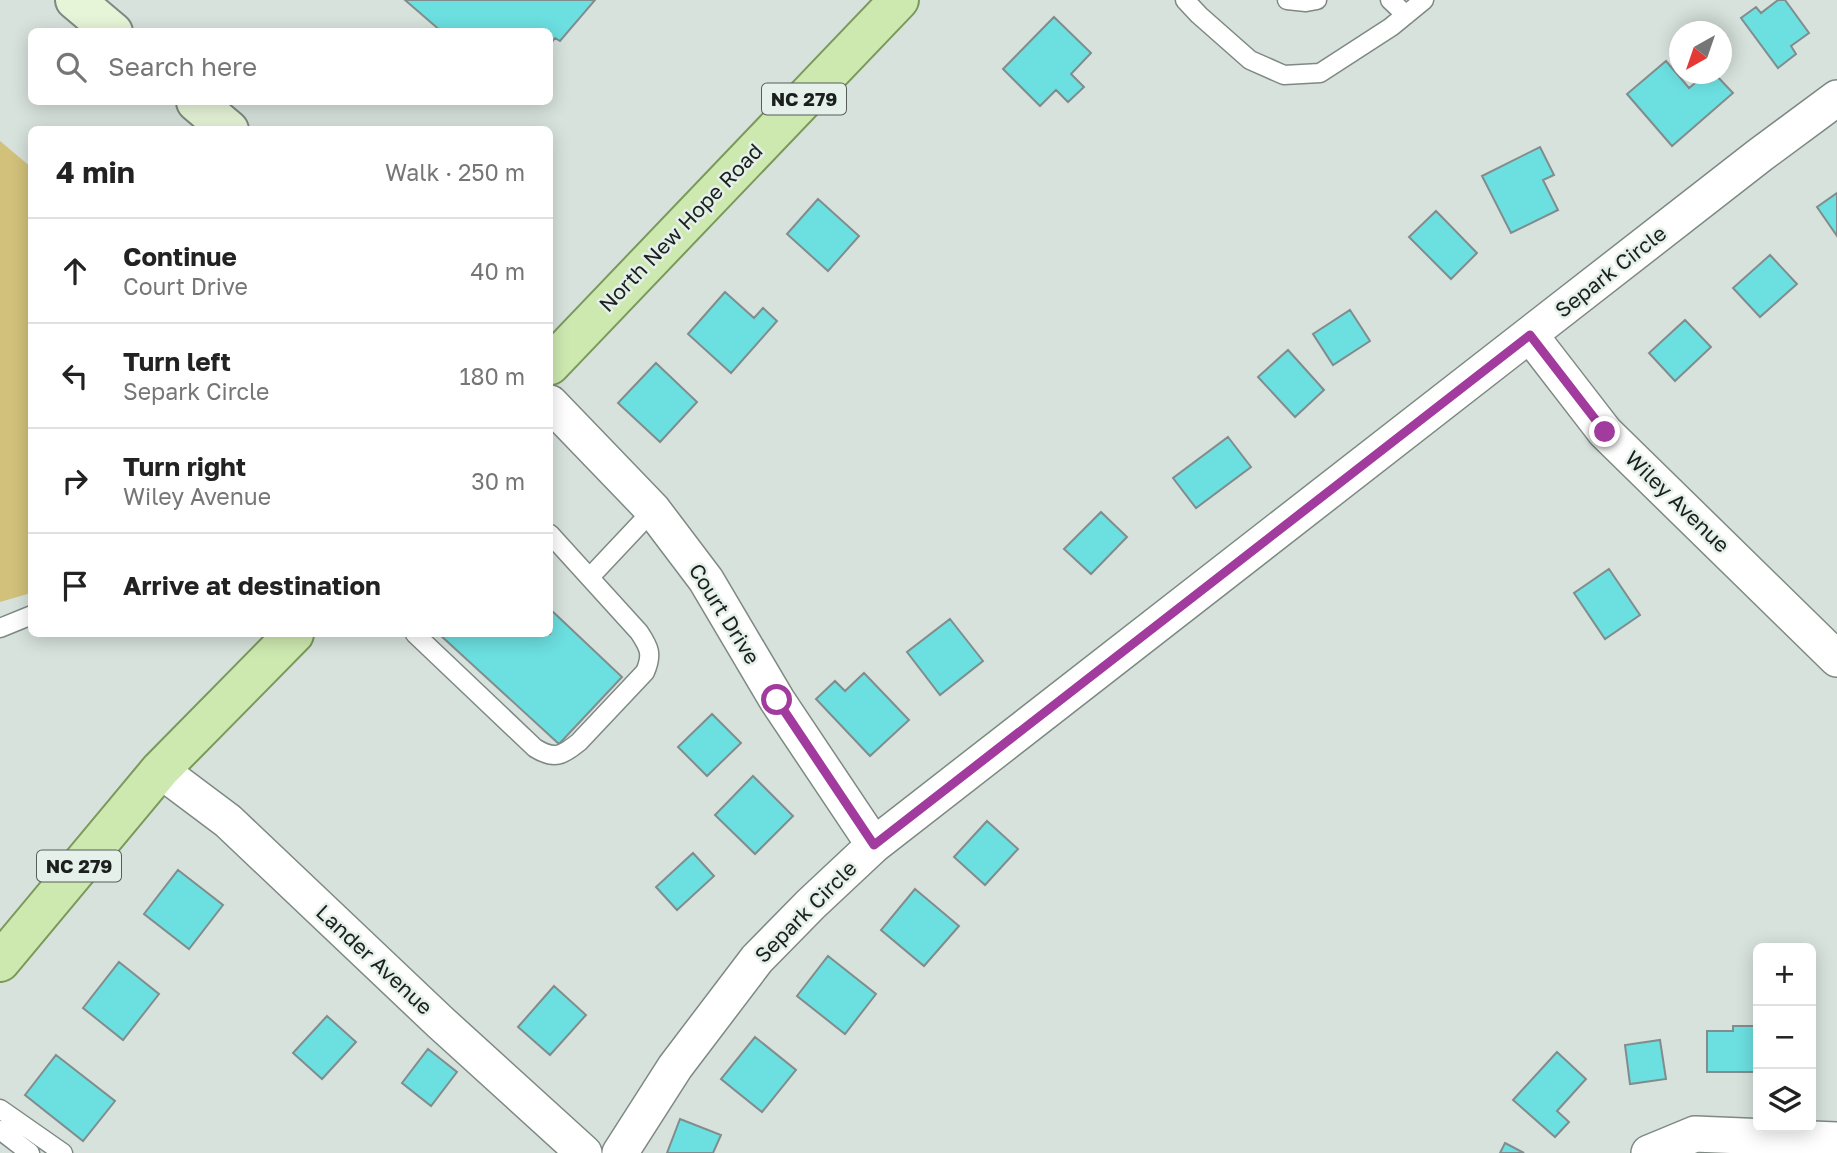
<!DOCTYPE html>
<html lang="en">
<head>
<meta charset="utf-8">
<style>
	:root { --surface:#fff; --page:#f2f2f2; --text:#222; --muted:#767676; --line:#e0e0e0 }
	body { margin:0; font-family:"Golos Text",sans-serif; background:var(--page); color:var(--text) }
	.controls { position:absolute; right:21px; bottom:21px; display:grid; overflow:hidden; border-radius:10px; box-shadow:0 4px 18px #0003 }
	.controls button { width:63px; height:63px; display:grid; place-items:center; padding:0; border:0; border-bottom:2px solid var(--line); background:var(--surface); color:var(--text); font:35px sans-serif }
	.compass { position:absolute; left:1669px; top:21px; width:63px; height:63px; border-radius:50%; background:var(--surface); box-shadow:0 4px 18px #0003; rotate:220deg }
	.stop { position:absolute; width:21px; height:21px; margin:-16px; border:5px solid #a23b9e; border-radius:50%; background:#fff }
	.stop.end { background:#a23b9e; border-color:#fff; box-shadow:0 2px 7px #0008 }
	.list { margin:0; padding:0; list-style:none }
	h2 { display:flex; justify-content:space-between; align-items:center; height:91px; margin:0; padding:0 28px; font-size:30px }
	h2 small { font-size:23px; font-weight:400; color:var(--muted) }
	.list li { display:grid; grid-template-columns:46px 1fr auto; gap:21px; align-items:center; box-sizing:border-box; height:105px; padding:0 28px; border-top:2px solid var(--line) }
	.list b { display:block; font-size:26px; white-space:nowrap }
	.list p { margin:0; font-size:23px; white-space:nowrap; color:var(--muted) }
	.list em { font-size:23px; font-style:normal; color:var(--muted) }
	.icon { flex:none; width:38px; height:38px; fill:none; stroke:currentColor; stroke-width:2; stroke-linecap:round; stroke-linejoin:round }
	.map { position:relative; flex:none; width:1837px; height:1153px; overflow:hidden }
	.search { position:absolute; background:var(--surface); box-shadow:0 4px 18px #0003; left:28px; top:28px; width:525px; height:77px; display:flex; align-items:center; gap:18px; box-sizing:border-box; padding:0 24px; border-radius:10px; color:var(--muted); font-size:26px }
	.panel { position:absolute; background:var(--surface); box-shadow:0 4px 18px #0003; left:28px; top:126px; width:525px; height:511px; border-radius:10px }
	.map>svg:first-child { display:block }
	.green { fill:#d1c17a }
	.building { fill:#6cdfe0; stroke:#818d8d; stroke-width:2 }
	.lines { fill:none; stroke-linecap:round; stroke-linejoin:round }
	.lane-casing { stroke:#7e8983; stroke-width:21 }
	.street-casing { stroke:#7e8983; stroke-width:38 }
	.secondary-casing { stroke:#7e8983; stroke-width:42 }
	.primary-casing { stroke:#7a995a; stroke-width:42 }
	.lane { stroke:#fff; stroke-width:18 }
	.street { stroke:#fff; stroke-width:35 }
	.secondary { stroke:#e6f4d7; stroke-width:38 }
	.primary { stroke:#cee9b0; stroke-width:38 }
	.route { stroke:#a23b9e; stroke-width:9 }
	.labels { text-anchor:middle; stroke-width:5; stroke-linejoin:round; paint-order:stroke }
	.shield { fill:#e4f0e9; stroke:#575e5a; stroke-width:2 }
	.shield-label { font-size:19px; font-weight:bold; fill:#1b1f1d }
	.street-label { font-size:21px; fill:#1b1f1d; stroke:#e4f0e9 }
</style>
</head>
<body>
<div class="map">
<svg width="1837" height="1153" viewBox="0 0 1837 1153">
	<rect width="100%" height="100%" fill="#d7e2dc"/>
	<path class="green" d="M0,141L32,168L31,593L0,602Z"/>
	<path class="building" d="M405,0H595L560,41L555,38L550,45V32H442Z
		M1778,0H1785L1809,33L1791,46L1796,54L1778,68L1741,18L1756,7L1761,13Z
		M1054,17L1091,53L1071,74L1084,87L1068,102L1056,90L1040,106L1003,69Z
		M1666,61L1689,88L1706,74H1715L1733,93L1672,146L1627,94Z
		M1540,147L1554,175L1543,180L1558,210L1511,233L1482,176Z
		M1837,193V236L1817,207Z
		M818,199L859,236L828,271L787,234Z
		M1436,211L1477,253L1451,279L1409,237Z
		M1770,255L1797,284L1760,317L1733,288Z
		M725,292L754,318L763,308L777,321L731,373L688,334Z
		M1350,310L1370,341L1333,365L1313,334Z
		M1685,320L1711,347L1675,381L1649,353Z
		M1288,350L1324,390L1295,417L1258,377Z
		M656,363L697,402L660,442L618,403Z
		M1228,437L1251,467L1196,508L1173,478Z
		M1101,512L1127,537L1091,574L1064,549Z
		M1609,569L1640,615L1605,639L1574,593Z
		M550,609L622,677L559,744L439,634H550Z
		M950,619L983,661L940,695L907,652Z
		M864,673L909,720L870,756L816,699L835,681L845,691Z
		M712,714L741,743L707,776L678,747Z
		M753,776L793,816L755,854L715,815Z
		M987,821L1018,849L985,885L954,857Z
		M693,853L714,876L677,910L656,887Z
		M178,870L223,905L189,949L144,914Z
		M915,889L959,926L924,966L881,930Z
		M828,956L876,994L845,1034L797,996Z
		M119,962L159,994L123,1040L83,1008Z
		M554,986L586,1015L550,1055L518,1027Z
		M327,1016L356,1042L322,1079L293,1053Z
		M1733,1026H1758V1072H1707V1031H1733Z
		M755,1037L796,1070L762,1112L721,1079Z
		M1660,1040L1666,1079L1630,1084L1625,1045Z
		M428,1049L457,1072L431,1106L402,1083Z
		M1557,1052L1586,1079L1557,1111L1569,1122L1555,1137L1513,1100Z
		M56,1055L115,1101L83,1141L25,1095Z
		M680,1119L721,1135L713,1153H667Z
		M1505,1143L1524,1153H1500Z"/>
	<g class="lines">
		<g class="lane-casing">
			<path id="lane" d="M1185,0L1199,15L1250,60L1284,75L1320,73L1391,27L1424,0
				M1287,0L1306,2L1317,0
				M1390,0L1406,15
				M590,577L653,510
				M0,628L32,615
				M415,634L535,748C554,760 562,756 579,742L645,672C653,654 649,647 639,632L550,534
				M0,1109L63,1153
				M0,1130L30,1153"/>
		</g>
		<g class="street-casing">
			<path id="street" d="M1530,335L1605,432L1837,659
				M550,403L653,510L706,580L777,700L874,845
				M160,770L228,821L440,1022L584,1153
				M620,1153L675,1067L757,959L811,904L874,845L1760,155L1837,98
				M1649,1153L1695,1134L1837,1140"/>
		</g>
		<g class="secondary-casing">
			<path id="secondary" d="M75,0L113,32
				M196,102L229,130"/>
		</g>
		<g class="primary-casing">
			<path id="primary" d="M550,365L899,0
				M0,962L160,770L294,634"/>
		</g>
		<use href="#lane" class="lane"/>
		<use href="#street" class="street"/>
		<use href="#secondary" class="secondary"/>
		<use href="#primary" class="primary"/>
	</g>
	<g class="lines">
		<path class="route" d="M777,700L874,845L1530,335L1605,432"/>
	</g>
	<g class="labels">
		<g class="shield">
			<rect x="762" y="83.5" width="84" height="31" rx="5"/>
			<rect x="37" y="850.5" width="84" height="31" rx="5"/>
		</g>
		<g class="shield-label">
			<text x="804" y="106">NC 279</text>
			<text x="79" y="873">NC 279</text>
		</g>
		<g class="street-label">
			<text transform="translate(681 228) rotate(-46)" y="7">North New Hope Road</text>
			<text transform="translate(1611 272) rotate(-38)" y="7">Separk Circle</text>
			<text transform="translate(1677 502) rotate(44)" y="7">Wiley Avenue</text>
			<text transform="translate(724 614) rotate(58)" y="7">Court Drive</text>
			<text transform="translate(806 912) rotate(-45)" y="7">Separk Circle</text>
			<text transform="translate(374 960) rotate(43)" y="7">Lander Avenue</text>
		</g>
	</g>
</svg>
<div class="controls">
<button>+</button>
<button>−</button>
<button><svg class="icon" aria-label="layers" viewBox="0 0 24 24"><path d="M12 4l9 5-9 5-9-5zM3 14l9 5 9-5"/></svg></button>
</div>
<svg class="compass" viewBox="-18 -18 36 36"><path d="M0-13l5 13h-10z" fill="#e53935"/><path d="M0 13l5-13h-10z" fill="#767676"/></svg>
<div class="stop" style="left:777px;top:700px"></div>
<div class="stop end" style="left:1605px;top:432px"></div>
<div class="search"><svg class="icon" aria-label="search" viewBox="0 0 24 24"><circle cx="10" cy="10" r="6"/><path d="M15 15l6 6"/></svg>Search here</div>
<section class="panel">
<h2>4 min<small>Walk · 250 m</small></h2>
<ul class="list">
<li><svg class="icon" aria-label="ahead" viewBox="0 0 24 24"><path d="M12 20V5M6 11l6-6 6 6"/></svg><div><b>Continue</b><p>Court Drive</p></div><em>40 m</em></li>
<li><svg class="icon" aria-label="left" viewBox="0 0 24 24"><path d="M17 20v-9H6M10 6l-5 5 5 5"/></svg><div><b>Turn left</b><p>Separk Circle</p></div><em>180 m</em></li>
<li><svg class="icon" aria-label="right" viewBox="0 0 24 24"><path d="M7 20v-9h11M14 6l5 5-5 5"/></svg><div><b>Turn right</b><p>Wiley Avenue</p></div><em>30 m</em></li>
<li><svg class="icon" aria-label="arrive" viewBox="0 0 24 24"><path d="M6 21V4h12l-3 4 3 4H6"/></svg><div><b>Arrive at destination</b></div></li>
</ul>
</section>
</div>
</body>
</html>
